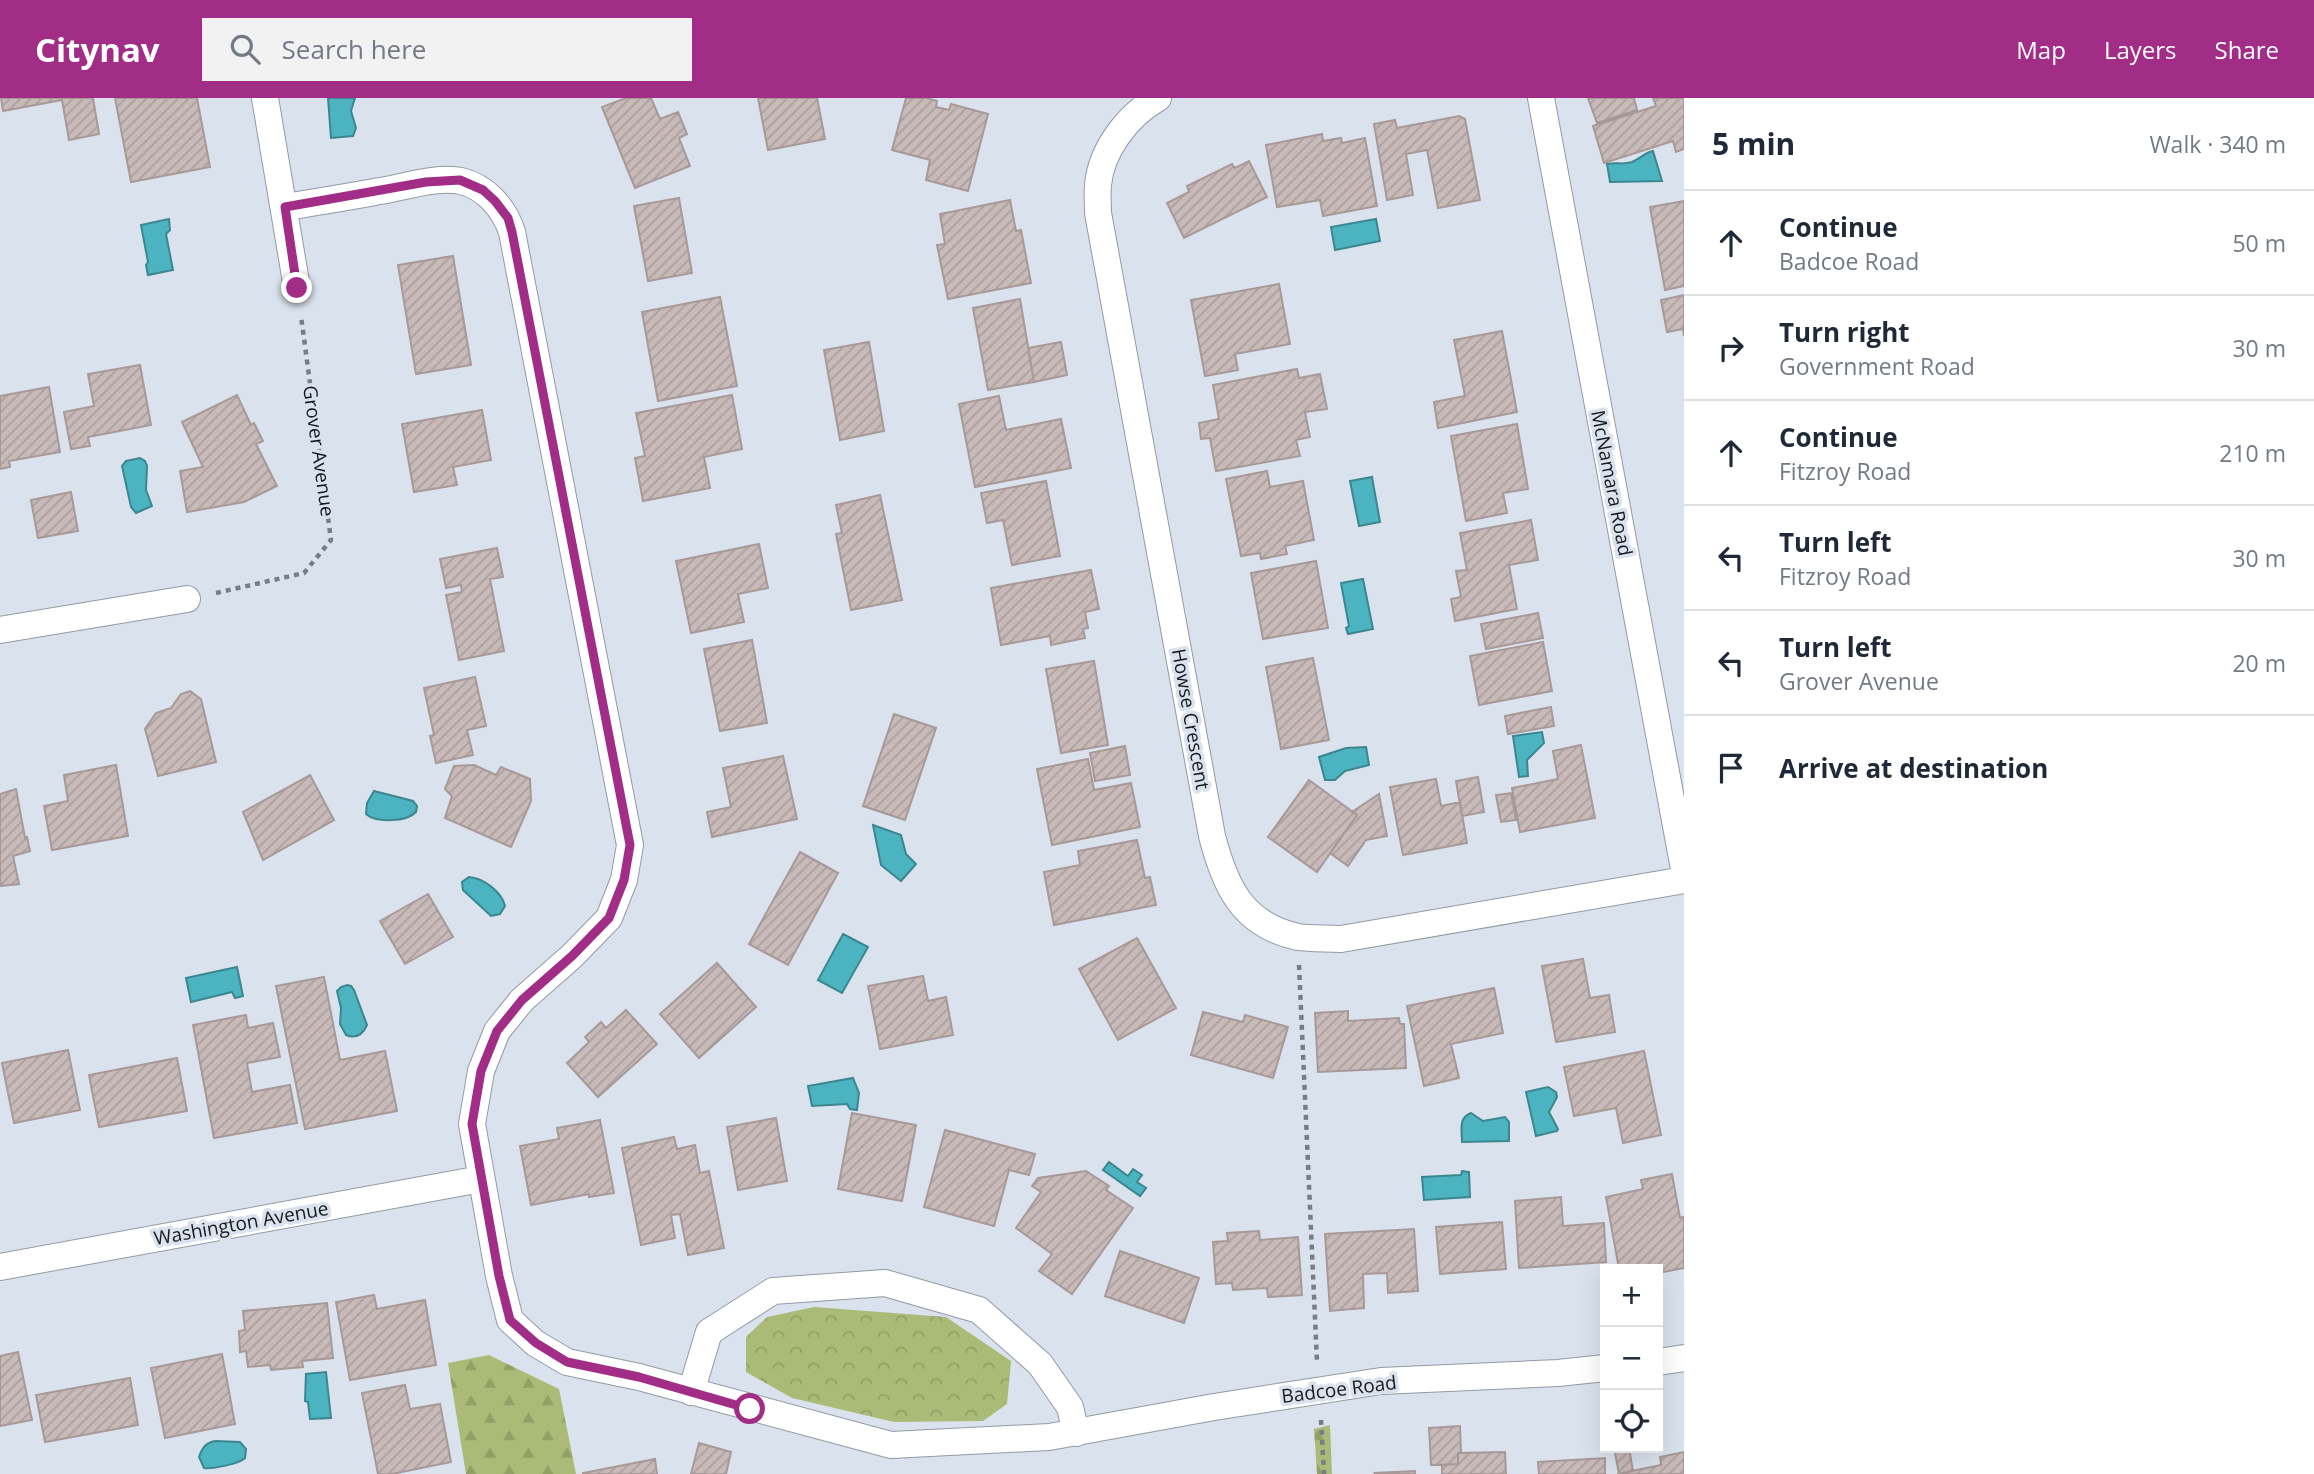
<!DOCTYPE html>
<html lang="en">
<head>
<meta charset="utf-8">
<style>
	:root { --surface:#fff; --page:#f2f2f3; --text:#1f2937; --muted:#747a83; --line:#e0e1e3; --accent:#a12d87 }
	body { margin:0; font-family:"Open Sans",sans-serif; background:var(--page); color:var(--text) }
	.controls { position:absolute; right:21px; bottom:21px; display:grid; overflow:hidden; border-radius:0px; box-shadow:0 7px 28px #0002 }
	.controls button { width:63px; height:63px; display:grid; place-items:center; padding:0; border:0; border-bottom:2px solid var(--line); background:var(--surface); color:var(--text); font:35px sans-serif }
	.stop { position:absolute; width:21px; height:21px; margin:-16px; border:5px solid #a12d87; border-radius:50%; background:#fff }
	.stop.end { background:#a12d87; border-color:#fff; box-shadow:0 2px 7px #0008 }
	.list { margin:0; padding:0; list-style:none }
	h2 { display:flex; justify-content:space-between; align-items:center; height:91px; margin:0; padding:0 28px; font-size:30px }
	h2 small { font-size:23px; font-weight:400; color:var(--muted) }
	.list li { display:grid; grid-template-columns:46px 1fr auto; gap:21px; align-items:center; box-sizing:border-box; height:105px; padding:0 28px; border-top:2px solid var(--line) }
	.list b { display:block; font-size:26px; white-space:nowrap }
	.list p { margin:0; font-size:23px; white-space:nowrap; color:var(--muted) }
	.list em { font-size:23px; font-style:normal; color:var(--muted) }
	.icon { flex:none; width:38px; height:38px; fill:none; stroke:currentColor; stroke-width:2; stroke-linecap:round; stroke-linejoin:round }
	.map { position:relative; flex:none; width:1684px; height:1376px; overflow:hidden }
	header { display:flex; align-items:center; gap:42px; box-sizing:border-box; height:98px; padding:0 35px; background:var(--accent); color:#fff }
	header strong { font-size:33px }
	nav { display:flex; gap:38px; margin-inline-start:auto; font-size:24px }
	.search { width:490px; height:63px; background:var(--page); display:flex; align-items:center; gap:18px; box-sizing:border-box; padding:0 24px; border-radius:0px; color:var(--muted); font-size:26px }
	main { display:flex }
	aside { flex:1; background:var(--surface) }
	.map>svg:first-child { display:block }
	.forest { fill:url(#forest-firs) }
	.park { fill:url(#park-crowns) }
	.water { fill:#4bb4c0; stroke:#3b868f; stroke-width:2 }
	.building { fill:url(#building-hatch); stroke:#a79997; stroke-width:2 }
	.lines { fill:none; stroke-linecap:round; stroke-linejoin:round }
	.minor-casing { stroke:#939aa4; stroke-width:28 }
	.path { stroke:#777d84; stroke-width:4.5; stroke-dasharray:5 5; stroke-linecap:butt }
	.minor { stroke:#fff; stroke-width:26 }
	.route { stroke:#a12d87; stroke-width:9 }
	.labels { text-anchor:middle; stroke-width:7; stroke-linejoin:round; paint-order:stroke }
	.street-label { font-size:19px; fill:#171a1d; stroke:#dae2ed }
</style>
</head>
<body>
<header>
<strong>Citynav</strong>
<div class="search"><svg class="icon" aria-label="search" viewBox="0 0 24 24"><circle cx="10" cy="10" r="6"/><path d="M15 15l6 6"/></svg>Search here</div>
<nav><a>Map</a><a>Layers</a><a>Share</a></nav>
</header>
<main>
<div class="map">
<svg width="1684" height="1376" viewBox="0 0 1684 1376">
	<defs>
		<pattern id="forest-firs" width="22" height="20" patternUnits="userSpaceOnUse" patternTransform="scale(1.75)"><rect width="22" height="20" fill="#ab7"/><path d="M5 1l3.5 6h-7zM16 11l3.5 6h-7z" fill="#92a066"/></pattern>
		<pattern id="park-crowns" width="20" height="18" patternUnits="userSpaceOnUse" patternTransform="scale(1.75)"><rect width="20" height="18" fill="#ab7"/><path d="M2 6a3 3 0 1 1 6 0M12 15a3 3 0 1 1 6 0" fill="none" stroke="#92a066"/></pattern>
		<pattern id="building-hatch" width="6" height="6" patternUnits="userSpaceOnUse" patternTransform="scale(1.75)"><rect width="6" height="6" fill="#c8bab8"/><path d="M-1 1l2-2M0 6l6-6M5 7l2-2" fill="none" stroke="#ab9f9e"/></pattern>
	</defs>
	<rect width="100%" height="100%" fill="#dae2ed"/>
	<path class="forest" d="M489,1257L559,1291L576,1376H466L448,1265Z
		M1330,1327L1332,1376H1317L1314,1331Z"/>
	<path class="park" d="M814,1209L946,1219L1011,1263L1007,1306L983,1323L894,1324L792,1300L746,1274V1239L767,1219Z"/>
	<path class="water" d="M328,0H355L351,13L356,30L353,38L331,40Z
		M1653,53L1662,83L1610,84L1607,66C1616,64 1623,67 1632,64C1640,61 1644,55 1653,53Z
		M169,121L170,132L166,136L173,172L148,177L146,167L148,164L141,127Z
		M1376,121L1380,143L1335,152L1331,129Z
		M140,360L145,363L147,368L146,392L152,408L136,415L131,409L122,368L126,363Z
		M1372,379L1380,424L1359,428L1350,383Z
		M1363,481L1373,531L1348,536L1346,530L1349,528L1341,485Z
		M1542,634L1544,645L1527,662L1528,678L1519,679L1513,638Z
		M1366,649L1369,667L1345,673L1335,682H1325L1319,659L1346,650Z
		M374,693L413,703L417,708L416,714C407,724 376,725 366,716L367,705Z
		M873,727L901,737L906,756L916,766L901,783L881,767Z
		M469,779C483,780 502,794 505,808L500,816L491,818L463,792L462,784Z
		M843,836L868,849L842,895L818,882Z
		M237,869L243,898L235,900L232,894L191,904L186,880Z
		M347,887L351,888L354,892L367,927C363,936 356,941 346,937L340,926L341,910L337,893L341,889Z
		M853,980L859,995L857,1012L850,1011L847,1006L812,1008L808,988Z
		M1548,989L1556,994L1557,999L1549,1014L1558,1031L1557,1033L1536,1038L1526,994Z
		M1471,1015L1483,1023L1505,1019L1509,1024V1043L1462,1044C1462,1032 1458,1020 1471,1015Z
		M1109,1064L1128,1078L1133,1071L1142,1077L1137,1084L1146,1090L1140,1098L1103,1072Z
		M1462,1073L1469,1074L1470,1099L1424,1102L1422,1079L1461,1077Z
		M326,1274L331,1320L310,1321L308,1304L305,1303L306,1276Z
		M216,1343L240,1344L246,1351L245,1360C239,1366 213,1371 204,1370L199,1359C202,1350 206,1344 216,1343Z"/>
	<path class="building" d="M1,0H93L99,36L69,42L62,2L3,13Z
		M115,0H197L210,69L131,84Z
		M626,0H651L660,21L678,14L687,36L679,40L690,68L635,90L602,9Z
		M758,0H817L825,41L768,52Z
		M906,0H927L937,3L936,9L949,12L951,6L988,16L968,93L926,82L930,62L892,52Z
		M1588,0H1634L1637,12L1597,25Z
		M1653,0H1684V51L1676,54L1673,43L1604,65L1593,28L1656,8Z
		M1459,18L1465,21L1480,102L1438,110L1427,52L1406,56L1413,97L1387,102L1374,26L1395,22L1397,30Z
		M1322,36L1323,43L1341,40L1342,45L1365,40L1377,108L1323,118L1320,102L1277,109L1266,47Z
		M1249,63L1267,99L1184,140L1167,105L1189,94L1187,88L1232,66L1235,70Z
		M679,100L692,175L648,183L634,108Z
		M1010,102L1016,133L1021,132L1031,185L948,201L937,147L945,146L940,116Z
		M1684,103V188L1665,192L1650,109Z
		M453,158L471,267L416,276L398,167Z
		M1279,186L1290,246L1235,256L1238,272L1205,278L1191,202Z
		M1684,197V238L1683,231L1667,234L1661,202Z
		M720,199L737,288L658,303L642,214Z
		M1020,201L1034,284L988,292L973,210Z
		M1502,233L1517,314L1438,330L1434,304L1465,298L1454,242Z
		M869,244L884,333L840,342L824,252Z
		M1061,244L1067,277L1034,284L1028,250Z
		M140,267L151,327L88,339L90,348L71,351L64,314L94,308L88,276Z
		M1297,271L1299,280L1320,276L1327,311L1305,314L1310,339L1296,342L1300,358L1216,373L1210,340L1201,341L1199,325L1219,321L1213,287Z
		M49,289L60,354L9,363L10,369L0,371V298Z
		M237,297L251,327L254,325L263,343L256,346L277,388L244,404L187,414L180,373L203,369L182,324Z
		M732,297L742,351L704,359L710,390L643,403L635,360L645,358L636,315Z
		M999,298L1006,332L1061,321L1071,370L975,389L959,306Z
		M482,312L491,362L453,369L457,387L414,394L402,326Z
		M1517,326L1528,391L1503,395L1507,415L1466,423L1451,338Z
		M1267,373L1270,389L1303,383L1314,442L1285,448L1287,456L1261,461L1260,455L1241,458L1226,381Z
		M1046,383L1060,458L1012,467L1003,422L987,425L981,395Z
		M71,394L78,433L38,440L31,402Z
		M880,397L902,502L851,512L836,436L842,435L836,407Z
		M1531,422L1538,462L1509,467L1517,511L1455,523L1451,501L1461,499L1456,473L1467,472L1460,435Z
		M759,446L768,490L738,496L744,524L691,535L676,463Z
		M497,450L503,479L490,481L504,553L459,562L446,497L462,494L461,487L446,490L440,461Z
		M1316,463L1328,530L1263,541L1251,475Z
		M1091,472L1099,511L1085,514L1088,530L1083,531L1085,540L1051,547L1050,538L1001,547L991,490Z
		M1538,515L1543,540L1486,551L1481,526Z
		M752,542L767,625L720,633L704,551Z
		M1543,544L1552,593L1479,607L1470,558Z
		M1313,560L1329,642L1281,651L1266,569Z
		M1094,563L1108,647L1061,655L1046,571Z
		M475,579L486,628L467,632L473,657L436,665L430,638L434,637L424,590Z
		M190,593L201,601L216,664L158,678L145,631L156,615L171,610L181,596Z
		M1551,609L1554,628L1508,636L1505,618Z
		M894,616L936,630L905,722L863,708Z
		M1581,647L1595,720L1520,734L1512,690L1558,681L1553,653Z
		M1125,648L1130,677L1095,683L1090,655Z
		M783,658L797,721L712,739L707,714L731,709L723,670Z
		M1088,661L1094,692L1131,685L1140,729L1052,747L1037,671Z
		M116,667L128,738L52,752L44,708L68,703L64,677Z
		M474,667L496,677L501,669L530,681L531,703L511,749L445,720L452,698L445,691L454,668Z
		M310,677L334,722L263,762L243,714Z
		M1478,679L1484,714L1462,718L1456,683Z
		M1436,681L1441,708L1460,704L1467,745L1403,757L1390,689Z
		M1309,682L1357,717L1317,774L1268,739Z
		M16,691L25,740L27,739L30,753L13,758L19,786L0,788V696Z
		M1511,695L1516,722L1501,724L1496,697Z
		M1379,696L1387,738L1366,742L1348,768L1330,755L1357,717L1352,714Z
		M1137,742L1145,780L1150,779L1156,807L1054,827L1044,774L1080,767L1078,753Z
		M800,754L838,775L788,867L749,846Z
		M428,796L453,839L405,866L380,823Z
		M1137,840L1176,910L1118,942L1079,871Z
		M1583,861L1590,900L1609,897L1615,934L1556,944L1542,868Z
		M717,865L756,909L699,960L660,916Z
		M923,878L928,903L946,899L953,937L880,951L868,888Z
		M324,879L340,962L385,953L397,1013L305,1031L276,888Z
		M1494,890L1503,935L1451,946L1459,980L1424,988L1407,908Z
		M626,912L657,946L598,999L567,965L589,944L585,939L601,924L606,930Z
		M1348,913V923L1399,920L1400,926H1404L1406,970L1318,974L1315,915Z
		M1203,914L1243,924L1245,917L1288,929L1273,980L1191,957Z
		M246,917L248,930L273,925L280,959L247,965L252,994L290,987L297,1025L214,1040L193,927Z
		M68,952L80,1012L14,1025L2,965Z
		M1644,953L1661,1037L1623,1045L1616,1010L1574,1018L1564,969Z
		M177,960L187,1013L99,1029L89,977Z
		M852,1015L916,1027L902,1103L838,1091Z
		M776,1020L787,1083L738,1092L727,1029Z
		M600,1022L614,1095L589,1099V1096L531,1107L520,1048L559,1041L557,1030Z
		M945,1032L1035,1056L1029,1077L1009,1072L994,1128L924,1109Z
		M674,1039L677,1051L695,1047L700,1075L709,1073L724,1150L688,1157L680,1116L671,1117L675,1140L641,1147L622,1050Z
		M1086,1073L1109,1088L1106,1092L1133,1110L1072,1196L1039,1173L1052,1156L1016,1130L1041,1094L1032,1088L1038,1080Z
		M1672,1076L1680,1120L1683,1119L1684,1122V1170L1658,1175V1171H1619L1606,1099L1643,1091L1641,1082Z
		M1561,1099L1563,1128L1604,1125L1606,1164L1519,1170L1515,1103Z
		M1502,1124L1506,1171L1440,1176L1436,1129Z
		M1414,1131L1418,1193L1388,1195L1387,1175L1363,1176L1364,1210L1330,1213L1325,1136Z
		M1259,1133L1260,1142L1298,1139L1302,1197L1268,1199L1267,1190L1233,1192L1232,1185L1216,1186L1213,1144L1228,1143L1227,1135Z
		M1120,1153L1199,1180L1184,1225L1105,1198Z
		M374,1197L377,1211L425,1202L436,1267L350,1282L336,1204Z
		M327,1205L333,1260L302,1263L303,1269L271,1272L270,1267L248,1269L246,1253L240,1254L239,1233L245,1232L243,1213Z
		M18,1254L32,1322L0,1328V1258Z
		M222,1256L235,1326L165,1340L151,1270Z
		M130,1280L138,1327L45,1344L36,1297Z
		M405,1287L410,1311L440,1306L451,1364L392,1376H378L362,1295Z
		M1460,1328L1461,1355H1458V1366L1431,1367L1429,1330Z
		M699,1345L731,1354L726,1376H691Z
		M1614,1350H1629L1633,1373L1619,1376Z
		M1505,1354L1506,1376H1442V1367L1458,1366V1355Z
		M1684,1354V1376H1617L1661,1367L1660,1359Z
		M1605,1360V1376H1539L1538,1364Z
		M655,1361L657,1376H583V1375Z
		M1415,1373V1376H1376L1375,1375Z"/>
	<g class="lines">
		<g class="minor-casing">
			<path id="minor" d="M265,0L297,190
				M1158,0C1128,17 1101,52 1098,87C1097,96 1098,106 1098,115L1212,738C1225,788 1242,827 1298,839C1311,841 1327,840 1341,841L1684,782
				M1541,0L1684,771
				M285,109C319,104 352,98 386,92C407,88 440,78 461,83C486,89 504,110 512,134L630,747L624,782L609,820L572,858L522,902L497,933L481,973L472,1026L499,1178L510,1222L535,1245L567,1264L639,1279L891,1347L1049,1339L1214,1309L1381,1283L1558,1275L1605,1270
				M0,532L187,501
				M0,1169L481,1081
				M1658,1264L1684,1260
				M691,1294L709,1234L773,1193L885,1185L979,1212L1040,1266L1070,1309L1076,1335"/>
		</g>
		<path class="path" d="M216,495L304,475L331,442L301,218
			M1299,867L1317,1264
			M1321,1322L1324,1376"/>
		<use href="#minor" class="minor"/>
	</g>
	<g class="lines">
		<path class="route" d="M297,190L285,109L426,84L460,82L483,92L495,103L508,120L512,134L630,747L624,782L609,820L572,858L522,902L497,933L481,973L472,1026L499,1178L510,1222L536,1245L567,1264L639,1279L750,1311"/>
	</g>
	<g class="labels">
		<g class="street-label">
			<text transform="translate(319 353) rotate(82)" y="7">Grover Avenue</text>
			<text transform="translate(1612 385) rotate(79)" y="7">McNamara Road</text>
			<text transform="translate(1191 621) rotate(80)" y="7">Howse Crescent</text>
			<text transform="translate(241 1125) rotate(-10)" y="7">Washington Avenue</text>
			<text transform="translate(1339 1291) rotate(-7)" y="7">Badcoe Road</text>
		</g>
	</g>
</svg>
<div class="controls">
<button>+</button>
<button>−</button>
<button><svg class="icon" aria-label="locate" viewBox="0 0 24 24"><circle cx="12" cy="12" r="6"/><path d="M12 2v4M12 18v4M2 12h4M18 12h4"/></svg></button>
</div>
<div class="stop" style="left:750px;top:1311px"></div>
<div class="stop end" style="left:297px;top:190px"></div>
</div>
<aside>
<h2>5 min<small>Walk · 340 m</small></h2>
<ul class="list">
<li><svg class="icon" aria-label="ahead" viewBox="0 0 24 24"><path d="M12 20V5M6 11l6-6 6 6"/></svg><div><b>Continue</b><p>Badcoe Road</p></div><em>50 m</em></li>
<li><svg class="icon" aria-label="right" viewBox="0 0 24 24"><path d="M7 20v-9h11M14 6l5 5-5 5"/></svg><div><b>Turn right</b><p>Government Road</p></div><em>30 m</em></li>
<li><svg class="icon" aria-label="ahead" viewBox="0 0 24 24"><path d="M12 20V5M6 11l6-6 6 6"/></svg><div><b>Continue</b><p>Fitzroy Road</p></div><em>210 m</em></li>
<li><svg class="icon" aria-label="left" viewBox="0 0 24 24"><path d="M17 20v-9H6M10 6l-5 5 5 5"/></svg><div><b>Turn left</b><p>Fitzroy Road</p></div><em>30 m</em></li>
<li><svg class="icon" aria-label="left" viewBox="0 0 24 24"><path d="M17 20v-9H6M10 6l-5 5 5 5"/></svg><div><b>Turn left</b><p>Grover Avenue</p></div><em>20 m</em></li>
<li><svg class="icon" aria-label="arrive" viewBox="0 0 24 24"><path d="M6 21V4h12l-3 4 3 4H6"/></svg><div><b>Arrive at destination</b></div></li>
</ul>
</aside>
</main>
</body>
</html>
